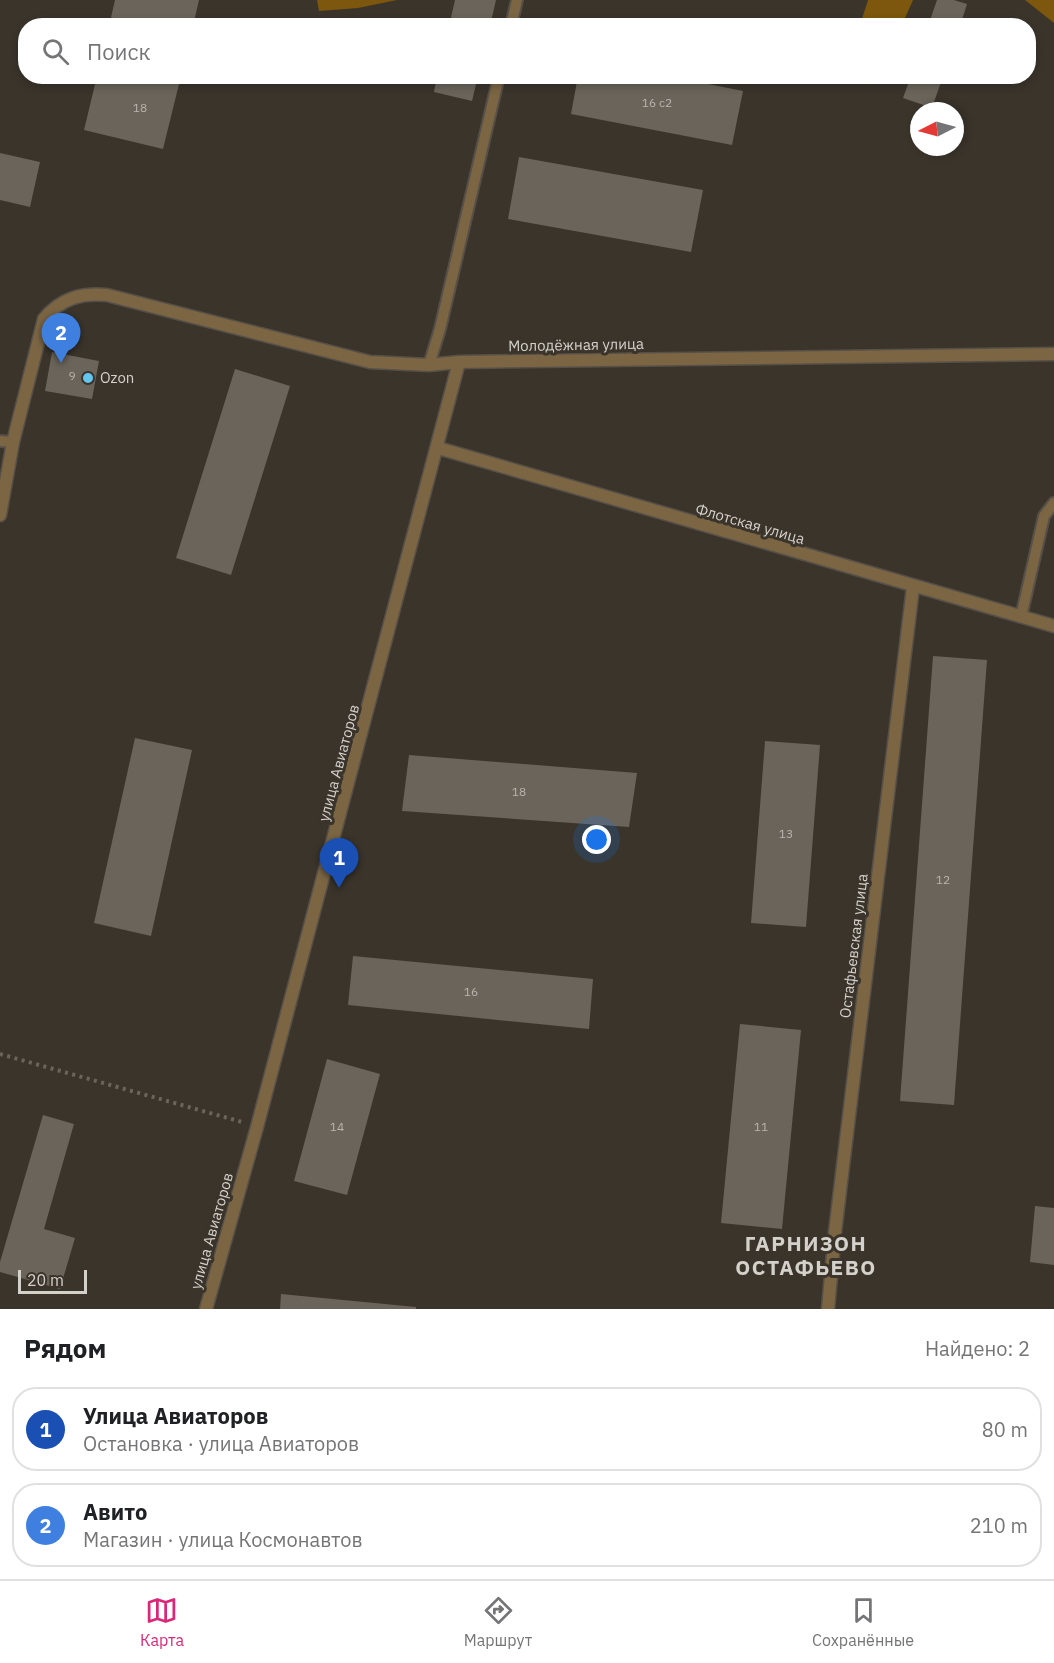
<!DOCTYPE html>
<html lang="ru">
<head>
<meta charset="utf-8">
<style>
	:root { --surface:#fff; --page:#f6f6f6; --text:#202124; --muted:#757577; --line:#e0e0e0; --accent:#db2777 }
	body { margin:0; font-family:"IBM Plex Sans",sans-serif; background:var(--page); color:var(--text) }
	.compass { position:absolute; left:910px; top:102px; width:54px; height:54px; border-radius:50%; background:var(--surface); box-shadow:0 3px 9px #0003; rotate:264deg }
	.scale { position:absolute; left:18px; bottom:15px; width:69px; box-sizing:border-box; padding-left:6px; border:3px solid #d4d1cb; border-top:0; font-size:16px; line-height:21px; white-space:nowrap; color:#d4d1cb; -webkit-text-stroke:4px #3a342b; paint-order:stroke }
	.you { position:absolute; left:597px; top:840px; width:21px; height:21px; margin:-15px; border:4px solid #fff; border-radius:50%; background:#1a73e8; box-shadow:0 0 0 9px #1a73e833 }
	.badge { display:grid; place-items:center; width:39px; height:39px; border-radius:50%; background:var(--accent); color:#fff; font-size:20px; font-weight:700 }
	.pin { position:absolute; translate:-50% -50px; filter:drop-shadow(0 2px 3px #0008) }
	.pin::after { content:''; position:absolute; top:32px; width:21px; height:18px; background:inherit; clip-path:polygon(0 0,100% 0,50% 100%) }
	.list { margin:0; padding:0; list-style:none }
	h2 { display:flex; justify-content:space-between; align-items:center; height:78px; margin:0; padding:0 24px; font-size:26px }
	h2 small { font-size:20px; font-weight:400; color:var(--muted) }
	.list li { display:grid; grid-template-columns:39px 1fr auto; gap:18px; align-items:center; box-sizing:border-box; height:84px; margin:0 12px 12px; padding:0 12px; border:2px solid var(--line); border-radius:24px }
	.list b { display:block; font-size:22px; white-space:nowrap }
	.list p { margin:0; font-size:20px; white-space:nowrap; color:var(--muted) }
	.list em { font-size:20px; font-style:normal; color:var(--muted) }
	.icon { flex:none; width:33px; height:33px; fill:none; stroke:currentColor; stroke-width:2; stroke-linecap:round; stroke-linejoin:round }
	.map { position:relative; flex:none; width:1054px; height:1309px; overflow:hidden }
	.search { position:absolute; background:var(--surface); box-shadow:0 3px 9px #0003; left:18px; right:18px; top:18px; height:66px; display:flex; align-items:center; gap:15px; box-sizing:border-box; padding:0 21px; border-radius:24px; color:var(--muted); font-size:22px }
	.sheet { height:270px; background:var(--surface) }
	nav { display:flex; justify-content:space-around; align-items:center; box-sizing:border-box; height:84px; border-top:2px solid var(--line); background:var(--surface); font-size:16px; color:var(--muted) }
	nav a { display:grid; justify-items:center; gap:3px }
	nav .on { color:var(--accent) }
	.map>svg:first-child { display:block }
	.green { fill:#7c570d }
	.building { fill:#6a645a }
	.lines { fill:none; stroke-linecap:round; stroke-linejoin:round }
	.service-casing { stroke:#565048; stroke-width:14 }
	.minor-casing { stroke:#565048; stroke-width:15 }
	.path { stroke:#6a655d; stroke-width:4; stroke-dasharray:3 4.5; stroke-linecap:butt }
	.service { stroke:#7b6543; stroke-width:10 }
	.minor { stroke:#7b6543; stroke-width:12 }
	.poi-dot { fill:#64c5ee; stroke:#3a342b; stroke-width:2 }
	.labels { text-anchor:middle; stroke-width:6; stroke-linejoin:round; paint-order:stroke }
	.number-label { font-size:12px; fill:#bab6af }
	.street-label { font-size:15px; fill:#d4d1cb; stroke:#3a342b }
	.poi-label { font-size:15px; fill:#d4d1cb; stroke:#3a342b; text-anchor:start }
	.district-label { font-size:21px; font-weight:bold; letter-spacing:1.5px; fill:#d4d1cb; stroke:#3a342b }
</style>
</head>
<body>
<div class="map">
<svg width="1054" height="1309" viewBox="0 0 1054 1309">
	<rect width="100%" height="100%" fill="#3a342b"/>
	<path class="green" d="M317,0H397L358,8L319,11Z
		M868,0H913L902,25H860Z
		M1025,0H1054V23Z
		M849,77H848H882C869,88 863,85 849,77Z"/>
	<path class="building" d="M115,0H199L193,26H109Z
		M455,0H496L490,26H449Z
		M937,0H954L967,4L960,26H928Z
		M97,76H181L163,149L84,130Z
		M437,76H478L472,101L434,92Z
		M578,76H668L743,91L732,145L571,114Z
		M911,76H943L932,108L903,98Z
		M0,153L40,162L30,207L0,200Z
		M519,157L703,190L691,252L508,219Z
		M52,352L99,361L92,399L45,391Z
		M235,369L290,386L231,575L176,558Z
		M933,656L987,660L954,1105L900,1101Z
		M135,738L192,750L151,936L94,923Z
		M765,741L820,745L806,927L751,923Z
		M409,755L637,773L629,827L402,811Z
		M353,956L593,979L589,1029L348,1005Z
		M740,1024L801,1030L782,1229L721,1223Z
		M327,1059L380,1074L347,1195L294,1181Z
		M43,1115L74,1124L44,1229L75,1238L60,1289L0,1272V1262Z
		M1035,1206L1054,1208V1265L1030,1262Z
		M281,1294L416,1307V1309H280Z"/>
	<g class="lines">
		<g class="service-casing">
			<path id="service" d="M511,26L517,0
				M429,365L440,329L499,76
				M0,441L13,442
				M1021,617L1044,516L1054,503"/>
		</g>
		<g class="minor-casing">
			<path id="minor" d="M438,448L1054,626
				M0,515L13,442L44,319C61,298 81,293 107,295L370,362L429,365L459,362L1054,354
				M206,1309L257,1127L459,362
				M828,1309L835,1232L913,587"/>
		</g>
		<path class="path" d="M0,1054L242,1122"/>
		<use href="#service" class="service"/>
		<use href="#minor" class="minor"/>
	</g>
	<circle class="poi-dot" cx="88" cy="378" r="6"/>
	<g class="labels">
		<g class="number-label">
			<text x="657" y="107">16 с2</text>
			<text x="140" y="112">18</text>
			<text x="72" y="380">9</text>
			<text x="519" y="796">18</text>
			<text x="786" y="838">13</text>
			<text x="943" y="884">12</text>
			<text x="471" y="996">16</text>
			<text x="337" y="1131">14</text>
			<text x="761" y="1131">11</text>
		</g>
		<g class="street-label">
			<text transform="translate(576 345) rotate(-1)" y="5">Молодёжная улица</text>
			<text transform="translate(750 524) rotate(16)" y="5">Флотская улица</text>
			<text transform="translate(339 763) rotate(-75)" y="5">улица Авиаторов</text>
			<text transform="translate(854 946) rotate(-83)" y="5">Остафьевская улица</text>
			<text transform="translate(212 1231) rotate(-74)" y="5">улица Авиаторов</text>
		</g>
		<g class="poi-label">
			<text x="100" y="383">Ozon</text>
		</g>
		<g class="district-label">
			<text x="806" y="1251">ГАРНИЗОН<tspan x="806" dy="24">ОСТАФЬЕВО</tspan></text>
		</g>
	</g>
</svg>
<svg class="compass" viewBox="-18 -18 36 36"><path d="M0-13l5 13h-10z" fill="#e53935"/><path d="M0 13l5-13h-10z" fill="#757577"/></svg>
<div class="scale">20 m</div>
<div class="you"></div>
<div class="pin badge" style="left:339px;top:888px;background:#1a4fb4">1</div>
<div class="pin badge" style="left:61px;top:363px;background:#3f7fe0">2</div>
<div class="search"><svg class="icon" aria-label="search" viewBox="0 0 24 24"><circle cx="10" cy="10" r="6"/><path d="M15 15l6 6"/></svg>Поиск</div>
</div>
<section class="sheet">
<h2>Рядом<small>Найдено: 2</small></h2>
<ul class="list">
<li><span class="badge" style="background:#1a4fb4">1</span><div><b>Улица Авиаторов</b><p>Остановка · улица Авиаторов</p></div><em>80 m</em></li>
<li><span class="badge" style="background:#3f7fe0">2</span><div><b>Авито</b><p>Магазин · улица Космонавтов</p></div><em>210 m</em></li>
</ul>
</section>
<nav>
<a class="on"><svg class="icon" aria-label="map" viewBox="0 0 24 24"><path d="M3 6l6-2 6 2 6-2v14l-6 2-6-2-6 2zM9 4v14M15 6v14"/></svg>Карта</a>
<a><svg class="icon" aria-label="directions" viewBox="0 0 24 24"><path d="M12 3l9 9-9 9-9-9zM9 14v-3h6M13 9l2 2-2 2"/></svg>Маршрут</a>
<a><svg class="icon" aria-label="saved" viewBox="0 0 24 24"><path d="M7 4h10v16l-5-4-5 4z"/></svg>Сохранённые</a>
</nav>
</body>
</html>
